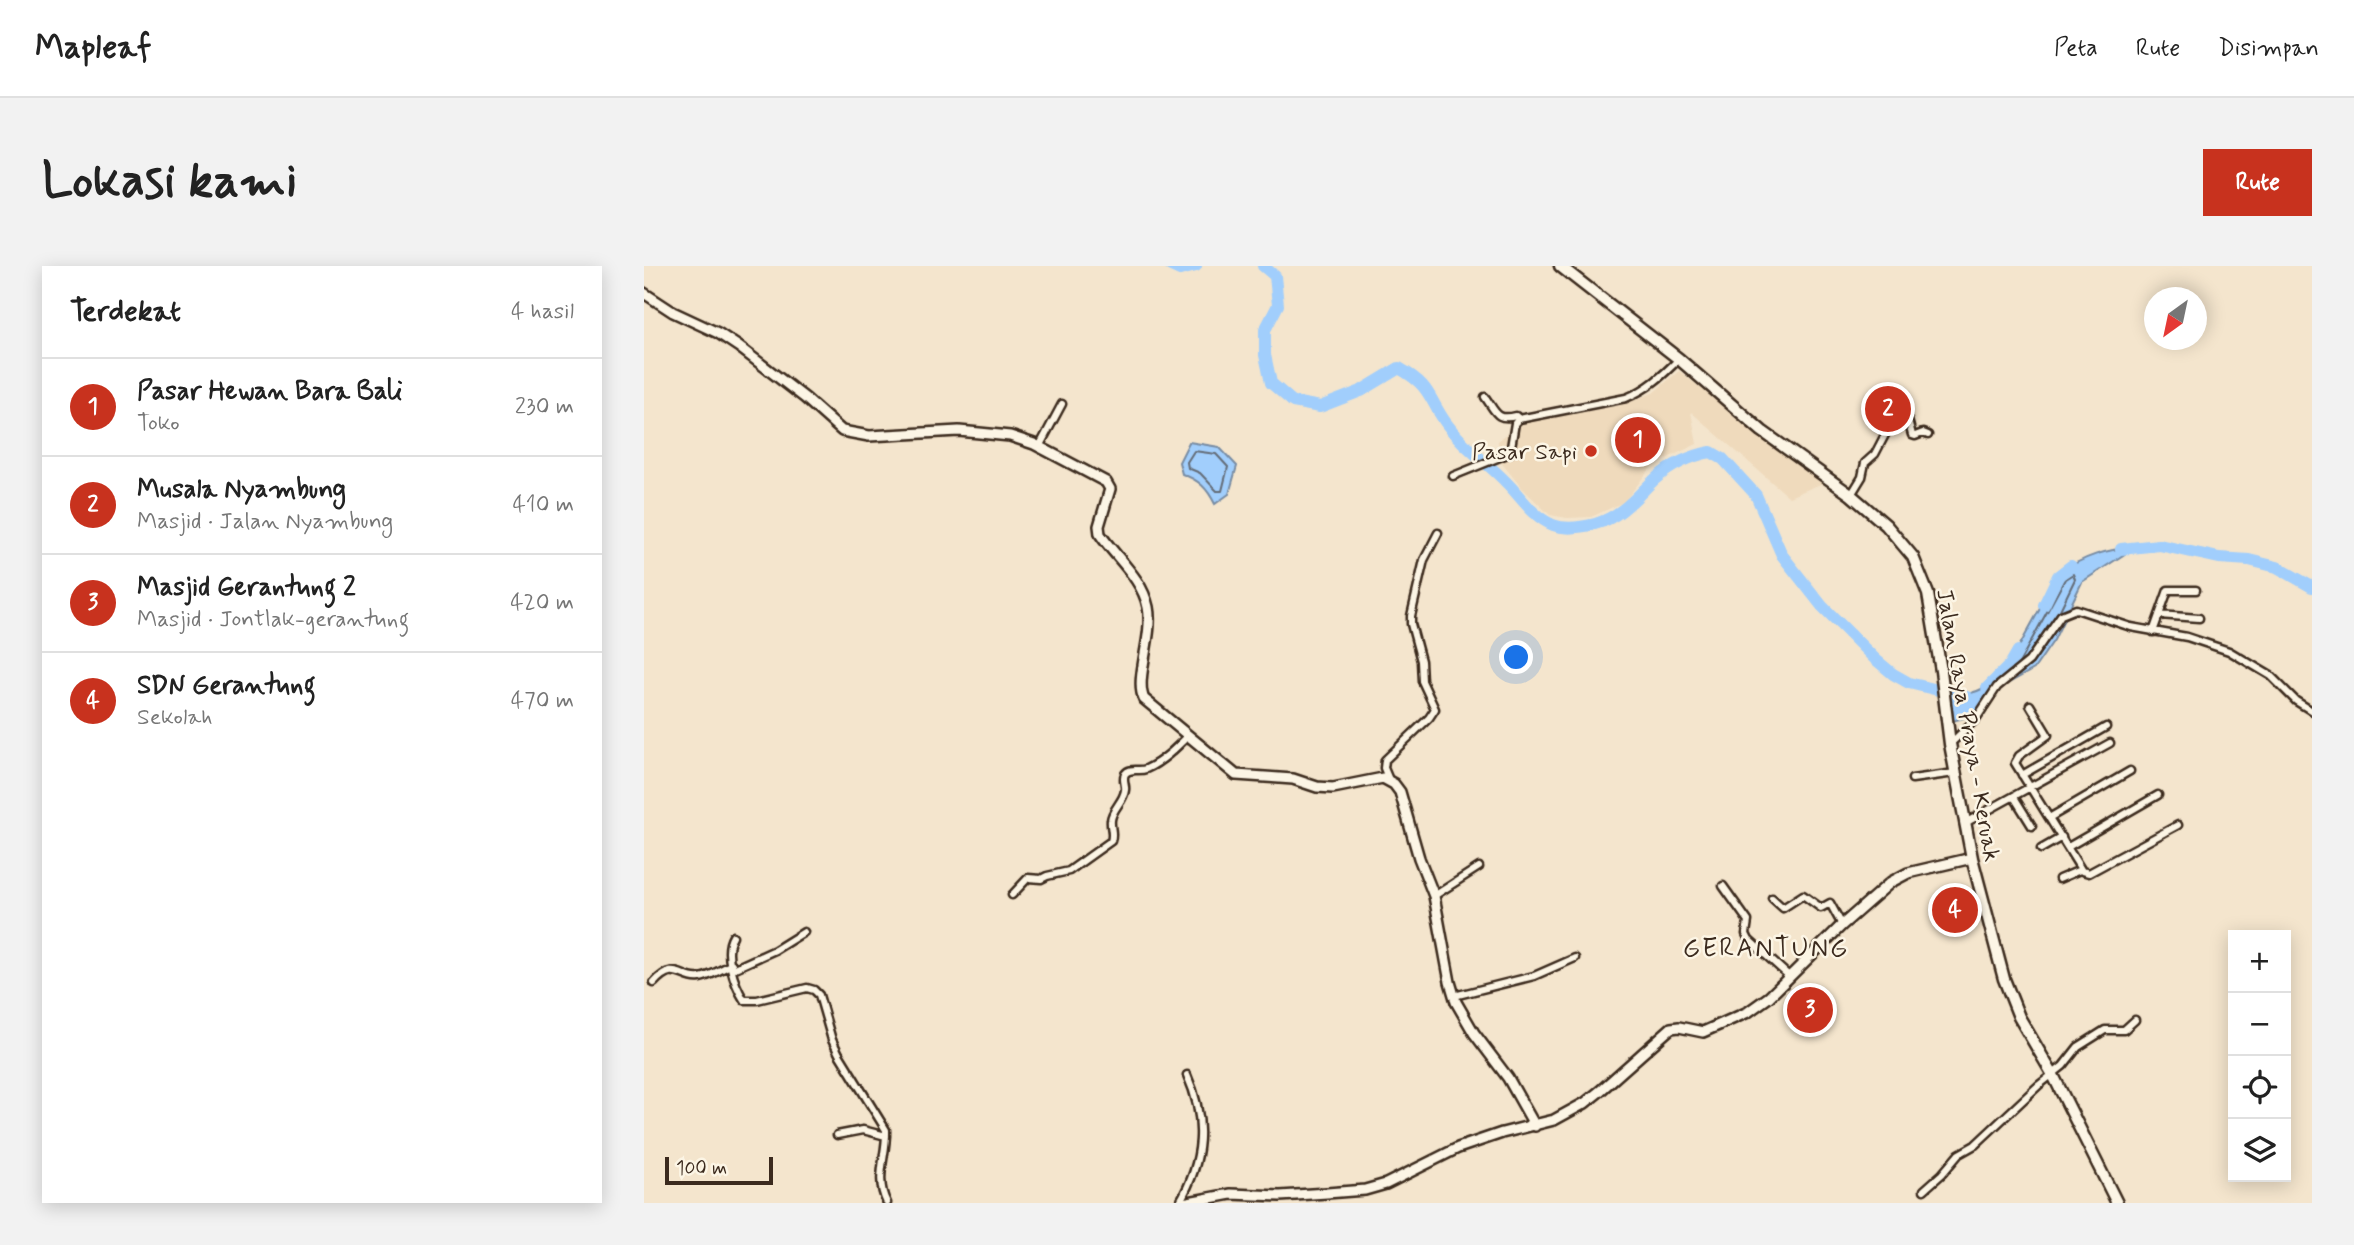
<!DOCTYPE html>
<html lang="id">
<head>
<meta charset="utf-8">
<style>
	:root { --surface:#fff; --page:#f2f2f2; --text:#222; --muted:#767676; --line:#e0e0e0; --accent:#c8321e }
	body { margin:0; font-family:Mynerve,sans-serif; background:var(--page); color:var(--text) }
	.controls { position:absolute; right:21px; bottom:21px; display:grid; overflow:hidden; border-radius:0px; box-shadow:0 4px 18px #0003 }
	.controls button { width:63px; height:63px; display:grid; place-items:center; padding:0; border:0; border-bottom:2px solid var(--line); background:var(--surface); color:var(--text); font:35px sans-serif }
	.compass { position:absolute; left:1500px; top:21px; width:63px; height:63px; border-radius:50%; background:var(--surface); box-shadow:0 4px 18px #0003; rotate:213deg }
	.scale { position:absolute; left:21px; bottom:18px; width:108px; box-sizing:border-box; padding-left:7px; border:4px solid #3b2a1e; border-top:0; font-size:19px; line-height:24px; white-space:nowrap; color:#3b2a1e; -webkit-text-stroke:5px #fcf5e5; paint-order:stroke }
	.you { position:absolute; left:873px; top:392px; width:24px; height:24px; margin:-18px; border:5px solid #fff; border-radius:50%; background:#1a73e8; box-shadow:0 0 0 10px #1a73e833 }
	.badge { display:grid; place-items:center; width:46px; height:46px; border-radius:50%; background:var(--accent); color:#fff; font-size:23px; font-weight:700 }
	.pin { position:absolute; translate:-50% -50%; border:4px solid #fff; box-shadow:0 2px 7px #0006 }
	.list { margin:0; padding:0; list-style:none }
	h2 { display:flex; justify-content:space-between; align-items:center; height:91px; margin:0; padding:0 28px; font-size:30px }
	h2 small { font-size:23px; font-weight:400; color:var(--muted) }
	.list li { display:grid; grid-template-columns:46px 1fr auto; gap:21px; align-items:center; box-sizing:border-box; height:98px; padding:0 28px; border-top:2px solid var(--line) }
	.list b { display:block; font-size:26px; white-space:nowrap }
	.list p { margin:0; font-size:23px; white-space:nowrap; color:var(--muted) }
	.list em { font-size:23px; font-style:normal; color:var(--muted) }
	.icon { flex:none; width:38px; height:38px; fill:none; stroke:currentColor; stroke-width:2; stroke-linecap:round; stroke-linejoin:round }
	.map { position:relative; flex:none; width:1668px; height:937px; overflow:hidden; border-radius:0px }
	header { display:flex; align-items:center; gap:42px; box-sizing:border-box; height:98px; padding:0 35px; background:var(--surface); border-bottom:2px solid var(--line) }
	header strong { font-size:33px }
	nav { display:flex; gap:38px; margin-inline-start:auto; font-size:24px }
	.intro { display:flex; align-items:center; justify-content:space-between; box-sizing:border-box; height:168px; padding:0 42px }
	h1 { margin:0; font-size:49px }
	.button { padding:18px 32px; border-radius:0px; background:var(--accent); color:#fff; font-size:24px; font-weight:700 }
	main { display:flex; gap:42px; padding:0 42px }
	aside { flex:1; background:var(--surface); border-radius:0px; box-shadow:0 4px 18px #0003 }
	.map>svg:first-child { display:block }
	.built { fill:#efdabc }
	.water { fill:#a1cefc; stroke:#788ca3; stroke-width:2 }
	.lines { fill:none; stroke-linecap:round; stroke-linejoin:round }
	.shore { stroke:#646c77; stroke-width:2 }
	.river { stroke:#a1cefc; stroke-width:12 }
	.street-casing { stroke:#3b2a1e; stroke-width:11 }
	.secondary-casing { stroke:#3b2a1e; stroke-width:14 }
	.primary-casing { stroke:#3b2a1e; stroke-width:15 }
	.street { stroke:#fcf5e5; stroke-width:6 }
	.secondary { stroke:#fcf5e5; stroke-width:9 }
	.primary { stroke:#fcf5e5; stroke-width:10 }
	.poi-dot { fill:#c8321e; stroke:#fcf5e5; stroke-width:2.5 }
	.labels { text-anchor:middle; stroke-width:5; stroke-linejoin:round; paint-order:stroke }
	.poi-label { font-size:23px; fill:#3b2a1e; stroke:#fcf5e5; text-anchor:end }
	.street-label { font-size:23px; fill:#3b2a1e; stroke:#fcf5e5 }
	.quarter-label { font-size:26px; letter-spacing:2px; fill:#3b2a1e; stroke:#fcf5e5 }
</style>
</head>
<body>
<header>
<strong>Mapleaf</strong>
<nav><a>Peta</a><a>Rute</a><a>Disimpan</a></nav>
</header>
<div class="intro"><h1>Lokasi kami</h1><a class="button">Rute</a></div>
<main>
<aside>
<h2>Terdekat<small>4 hasil</small></h2>
<ul class="list">
<li><span class="badge">1</span><div><b>Pasar Hewan Bara Bali</b><p>Toko</p></div><em>230 m</em></li>
<li><span class="badge">2</span><div><b>Musala Nyambung</b><p>Masjid · Jalan Nyambung</p></div><em>410 m</em></li>
<li><span class="badge">3</span><div><b>Masjid Gerantung 2</b><p>Masjid · Jontlak-gerantung</p></div><em>420 m</em></li>
<li><span class="badge">4</span><div><b>SDN Gerantung</b><p>Sekolah</p></div><em>470 m</em></li>
</ul>
</aside>
<div class="map">
<svg width="1668" height="937" viewBox="0 0 1668 937">
	<rect width="100%" height="100%" fill="#f4e5cd"/>
	<filter id="ink" filterUnits="userSpaceOnUse"><feTurbulence type="fractalNoise" baseFrequency=".0143" numOctaves="2"/><feDisplacementMap in="SourceGraphic" scale="14" xChannelSelector="R" yChannelSelector="G"/><feConvolveMatrix kernelMatrix="1 2 1 2 8 2 1 2 1" color-interpolation-filters="sRGB"/></filter>
	<g filter="url(#ink)">
		<path class="built" d="M1035,105L1179,217L1145,231L1047,146L1053,178L1009,199L980,236L947,251L923,252L906,249L878,222L855,194L854,175L876,157L977,139L1009,127Z"/>
		<path class="water" d="M545,176L575,181L593,200L585,228L571,238C563,222 555,214 538,208L535,196Z
			M1493,280L1438,316L1410,374L1390,403L1345,428L1336,447L1309,455L1305,428C1333,431 1347,420 1365,399L1415,308C1440,289 1463,284 1493,280Z"/>
		<g class="lines">
			<path class="shore" d="M550,185L572,188L584,201L578,225H573L556,207L544,202L543,196Z
				M1375,397L1421,313L1429,308L1431,313L1416,344"/>
			<path class="river" d="M527,0L536,4L552,0
				M619,0L631,10L634,39L621,64V89L627,117L649,136L676,141L717,125L755,102C788,121 783,130 802,157C819,181 843,196 863,217C878,232 889,251 909,259C922,264 939,261 951,258C977,251 992,231 1010,214C1027,199 1045,190 1067,186L1079,193L1112,229L1138,289L1178,340L1231,393L1249,408L1265,417L1323,431
				M1477,283L1515,279L1575,292L1605,294L1633,301L1668,321
				M1400,339L1414,310L1427,300
				M1343,422L1366,399L1374,385"/>
			<g class="street-casing">
				<path id="street" d="M841,131C852,146 852,155 872,150L875,153
					M395,181L418,138
					M809,210L866,187L871,157L875,153L982,132C1004,123 1018,110 1035,93
					M1207,229L1218,211L1221,197L1231,188L1255,142L1261,143L1268,169L1271,170L1279,167L1284,169
					M1515,349L1555,352
					M1509,366L1524,324H1552
					M1386,439L1404,469L1375,490L1371,497L1438,605L1445,607L1534,559
					M1306,478L1332,453L1353,421L1385,395L1417,349L1432,343L1487,361L1543,371L1585,385L1627,410L1652,435L1668,445
					M1378,509L1462,461
					M1268,513L1311,507
					M745,514L740,502L741,494L785,452L791,443L778,415L777,395L767,358V350L780,294L794,267
					M1370,531L1388,560
					M1405,552L1486,505
					M1321,557L1466,477
					M1424,581L1514,529
					M1397,583L1418,571
					M1415,613L1436,604
					M1079,620L1104,655L1102,668L1105,674L1145,710
					M368,629L384,612L397,613L403,610L425,605L467,575C470,567 466,562 467,554C468,543 480,535 481,524C482,519 478,513 481,508C486,501 495,506 502,503C518,496 532,482 545,469
					M790,630L835,601
					M1128,632L1139,642L1159,629L1177,642L1186,637L1198,659
					M89,670C79,686 90,718 100,734H113L163,722L170,724L175,729L188,774L195,788L242,864C243,890 230,912 243,937
					M89,703L131,684L160,666
					M10,717C31,693 38,715 56,712C67,710 78,703 88,698
					M810,730L890,710L931,692
					M193,869L219,864L242,870
					M1280,924L1298,908L1315,888L1331,879L1395,819L1419,800L1434,781L1461,764H1480L1491,754
					M535,937C560,895 563,854 543,809"/>
			</g>
			<g class="secondary-casing">
				<path id="secondary" d="M0,27L29,46L74,67L95,81L161,132L198,165L225,170L315,165L366,170L390,178L462,216L466,223L455,260L456,268C472,292 498,312 504,341C510,370 490,413 500,433L592,509L649,513L673,521L689,522L739,512L750,518L756,526L775,592L790,630L806,716L812,736L830,767L864,812L891,860
					M539,937L587,928L636,930L683,927L721,924L742,918L814,882L858,867L910,854L941,837L956,825L1027,762L1035,761L1059,766L1104,746L1125,731L1198,659L1247,616L1264,607L1328,592"/>
			</g>
			<g class="primary-casing">
				<path id="primary" d="M916,0L1035,93L1118,165L1207,229L1242,259L1269,291L1284,328L1297,405L1306,478L1328,592L1360,713L1375,751L1409,809L1473,937"/>
			</g>
			<use href="#street" class="street"/>
			<use href="#secondary" class="secondary"/>
			<use href="#primary" class="primary"/>
		</g>
	</g>
	<circle class="poi-dot" cx="947" cy="185" r="7"/>
	<g class="labels">
		<g class="poi-label">
			<text x="933" y="193">Pasar Sapi</text>
		</g>
		<g class="street-label">
			<text transform="translate(1325 459) rotate(80)" y="8">Jalan Raya Praya - Keruak</text>
		</g>
		<g class="quarter-label">
			<text x="1122" y="690">GERANTUNG</text>
		</g>
	</g>
</svg>
<div class="controls">
<button>+</button>
<button>−</button>
<button><svg class="icon" aria-label="locate" viewBox="0 0 24 24"><circle cx="12" cy="12" r="6"/><path d="M12 2v4M12 18v4M2 12h4M18 12h4"/></svg></button>
<button><svg class="icon" aria-label="layers" viewBox="0 0 24 24"><path d="M12 4l9 5-9 5-9-5zM3 14l9 5 9-5"/></svg></button>
</div>
<svg class="compass" viewBox="-18 -18 36 36"><path d="M0-13l5 13h-10z" fill="#e53935"/><path d="M0 13l5-13h-10z" fill="#767676"/></svg>
<div class="scale">100 m</div>
<div class="you"></div>
<div class="pin badge" style="left:994px;top:174px">1</div>
<div class="pin badge" style="left:1244px;top:143px">2</div>
<div class="pin badge" style="left:1166px;top:744px">3</div>
<div class="pin badge" style="left:1311px;top:644px">4</div>
</div>
</main>
</body>
</html>
